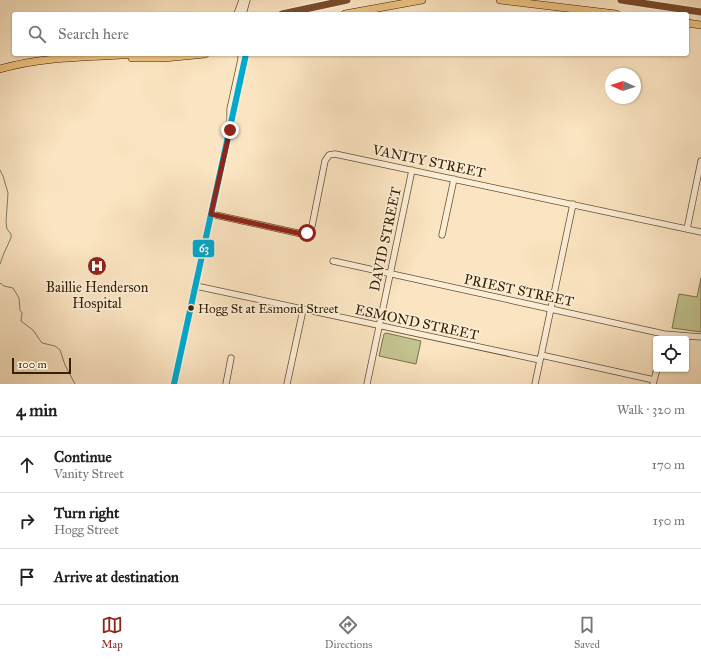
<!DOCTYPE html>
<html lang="en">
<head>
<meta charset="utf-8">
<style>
	:root { --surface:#fff; --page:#f6f6f6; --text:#202124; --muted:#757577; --line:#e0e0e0; --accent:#8f2418 }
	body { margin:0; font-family:"IM FELL Great Primer",serif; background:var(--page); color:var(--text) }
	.controls { position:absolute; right:12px; bottom:12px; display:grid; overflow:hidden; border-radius:4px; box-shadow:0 1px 3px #0004 }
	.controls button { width:36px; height:36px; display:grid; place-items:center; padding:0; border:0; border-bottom:1px solid var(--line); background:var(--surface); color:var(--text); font:20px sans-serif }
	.compass { position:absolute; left:605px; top:68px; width:36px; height:36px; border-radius:50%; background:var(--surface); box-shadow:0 1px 3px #0004; rotate:273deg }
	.scale { position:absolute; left:12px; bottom:10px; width:59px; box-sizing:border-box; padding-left:4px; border:2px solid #352000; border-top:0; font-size:11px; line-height:14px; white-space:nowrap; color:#352000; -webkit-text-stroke:3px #fcedd7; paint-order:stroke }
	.stop { position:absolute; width:12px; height:12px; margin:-9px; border:3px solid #8f2418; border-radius:50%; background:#fff }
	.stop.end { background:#8f2418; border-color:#fff; box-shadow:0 1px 4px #0008 }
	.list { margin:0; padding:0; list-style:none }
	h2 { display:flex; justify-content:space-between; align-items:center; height:52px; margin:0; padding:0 16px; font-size:17px }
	h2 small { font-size:13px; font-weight:400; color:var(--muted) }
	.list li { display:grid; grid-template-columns:26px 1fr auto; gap:12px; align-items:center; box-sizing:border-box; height:56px; padding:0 16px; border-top:1px solid var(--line) }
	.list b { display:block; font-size:15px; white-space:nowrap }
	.list p { margin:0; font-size:13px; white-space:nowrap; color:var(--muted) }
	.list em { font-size:13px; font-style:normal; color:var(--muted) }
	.icon { flex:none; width:22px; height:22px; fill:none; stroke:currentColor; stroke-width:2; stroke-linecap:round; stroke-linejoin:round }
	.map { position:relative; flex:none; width:701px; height:384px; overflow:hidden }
	.search { position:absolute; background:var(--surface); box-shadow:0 1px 3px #0004; left:12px; right:12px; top:12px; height:44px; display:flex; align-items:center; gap:10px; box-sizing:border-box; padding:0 14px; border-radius:4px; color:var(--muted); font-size:15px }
	.sheet { height:220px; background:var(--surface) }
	nav { display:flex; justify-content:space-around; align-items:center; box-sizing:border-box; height:56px; border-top:1px solid var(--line); background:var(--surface); font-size:11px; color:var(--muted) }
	nav a { display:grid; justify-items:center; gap:2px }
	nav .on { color:var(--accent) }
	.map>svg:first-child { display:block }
	.green { fill:#c2c390; stroke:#7c7248 }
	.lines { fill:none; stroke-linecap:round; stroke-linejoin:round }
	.stream { stroke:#757f6d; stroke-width:1 }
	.minor-casing { stroke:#665130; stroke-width:7 }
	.major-casing { stroke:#352000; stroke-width:8 }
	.minor { stroke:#fcedd7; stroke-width:5.5 }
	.major { stroke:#eec280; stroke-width:7 }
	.bus-1-casing { stroke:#fcedd7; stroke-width:9 }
	.bus-1 { stroke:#00a9ce; stroke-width:6 }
	.rail-1-casing { stroke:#fcedd7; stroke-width:10 }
	.rail-1 { stroke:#7a4b2a; stroke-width:7 }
	.route { stroke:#8f2418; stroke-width:5 }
	.bus-dot { fill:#352000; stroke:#fcedd7; stroke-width:1.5 }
	.labels { text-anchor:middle; stroke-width:3.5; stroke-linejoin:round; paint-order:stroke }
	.bus-label { font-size:13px; fill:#352000; stroke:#fcedd7; text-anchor:start }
	.street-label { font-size:14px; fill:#352000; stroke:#fcedd7 }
	.poi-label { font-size:14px; fill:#352000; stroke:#fcedd7 }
	.line-badge { stroke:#fcedd7; stroke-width:1.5 }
	.badge-label { font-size:11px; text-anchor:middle; font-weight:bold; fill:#fff }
</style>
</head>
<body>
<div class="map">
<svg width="701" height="384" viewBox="0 0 701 384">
	<rect width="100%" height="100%" fill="#fbe4c1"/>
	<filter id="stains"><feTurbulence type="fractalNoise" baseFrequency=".005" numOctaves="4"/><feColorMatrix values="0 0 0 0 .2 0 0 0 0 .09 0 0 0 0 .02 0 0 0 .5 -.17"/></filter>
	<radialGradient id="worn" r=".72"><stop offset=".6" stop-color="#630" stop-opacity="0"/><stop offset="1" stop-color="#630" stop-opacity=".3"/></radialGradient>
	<path class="green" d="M701,278V332L672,328L679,294L697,297Z
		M386,333L421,341L416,364L379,356L384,334Z"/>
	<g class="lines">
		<path class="stream" d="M0,170L3,176L8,193L6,222L7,229L11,234V238L4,253L0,264
			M0,283L4,286L13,288L19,298L20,310L22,313L21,321L33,330L42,343L55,346L60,350L65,365L75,384"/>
		<g class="minor-casing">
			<path id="minor" d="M237,14L242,0
				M243,14L247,0
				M230,121V109L241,59V54
				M211,214L302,234C307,233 310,232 312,226L325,161L329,155L335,154L701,232
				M687,229L701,161
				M442,235L454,179
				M333,261L664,334L701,337
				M196,286L540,360
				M541,355L654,380
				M174,384L246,54
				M226,384L231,358
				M287,384L303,310
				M367,384L412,170
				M535,384L573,204
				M653,384L657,369"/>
		</g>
		<g class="major-casing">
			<path id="major" d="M500,0L616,14
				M345,14L422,0
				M687,23L701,25
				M132,58H164L205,54
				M0,69C43,56 94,57 139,54"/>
		</g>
		<use href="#minor" class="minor"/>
		<use href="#major" class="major"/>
		<g class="bus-1-casing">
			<path id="bus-1" d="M174,384L246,54"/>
		</g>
		<use href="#bus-1" class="bus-1"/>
		<g class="rail-1-casing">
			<path id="rail-1" d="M621,0L701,12
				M282,14L347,0"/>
		</g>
		<use href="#rail-1" class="rail-1"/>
	</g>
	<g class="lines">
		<path class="route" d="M230,130L211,214L302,234L307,233"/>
	</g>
	<defs>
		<g id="hospital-disc" transform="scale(1)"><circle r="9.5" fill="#8f2418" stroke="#fcedd7"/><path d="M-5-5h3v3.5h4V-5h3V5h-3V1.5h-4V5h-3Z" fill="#fff"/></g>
	</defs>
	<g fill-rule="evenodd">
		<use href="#hospital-disc" x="97" y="266"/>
	</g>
	<circle class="bus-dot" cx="191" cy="308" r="3.5"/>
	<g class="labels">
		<g class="bus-label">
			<text x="198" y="313">Hogg St at Esmond Street</text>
		</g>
		<g class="street-label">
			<text transform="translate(429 161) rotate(12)" y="5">VANITY STREET</text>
			<text transform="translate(385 239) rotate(-78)" y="5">DAVID STREET</text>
			<text transform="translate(519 290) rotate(12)" y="5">PRIEST STREET</text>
			<text transform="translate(417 322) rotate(12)" y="5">ESMOND STREET</text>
		</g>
		<g class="poi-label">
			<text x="97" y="292">Baillie Henderson<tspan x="97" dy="16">Hospital</tspan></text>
		</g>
	</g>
	<rect class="line-badge" x="192" y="239" width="23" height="19" rx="4" fill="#00a9ce"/>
	<g class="badge-label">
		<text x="204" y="252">63</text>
	</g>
	<rect width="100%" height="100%" filter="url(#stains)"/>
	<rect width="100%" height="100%" fill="url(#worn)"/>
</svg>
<div class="controls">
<button><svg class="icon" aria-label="locate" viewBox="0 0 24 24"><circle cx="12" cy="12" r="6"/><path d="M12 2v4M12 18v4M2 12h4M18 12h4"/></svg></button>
</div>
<svg class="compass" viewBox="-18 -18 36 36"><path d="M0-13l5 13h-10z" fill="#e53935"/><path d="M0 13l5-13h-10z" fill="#757577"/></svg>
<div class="scale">100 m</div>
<div class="stop" style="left:307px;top:233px"></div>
<div class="stop end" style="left:230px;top:130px"></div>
<div class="search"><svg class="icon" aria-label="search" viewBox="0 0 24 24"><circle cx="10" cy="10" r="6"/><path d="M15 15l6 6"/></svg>Search here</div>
</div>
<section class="sheet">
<h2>4 min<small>Walk · 320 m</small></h2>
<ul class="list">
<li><svg class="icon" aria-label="ahead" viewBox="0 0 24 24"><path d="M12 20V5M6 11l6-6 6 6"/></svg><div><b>Continue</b><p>Vanity Street</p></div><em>170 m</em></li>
<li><svg class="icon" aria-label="right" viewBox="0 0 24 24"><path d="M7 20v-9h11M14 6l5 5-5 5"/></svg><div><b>Turn right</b><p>Hogg Street</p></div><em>150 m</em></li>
<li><svg class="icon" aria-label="arrive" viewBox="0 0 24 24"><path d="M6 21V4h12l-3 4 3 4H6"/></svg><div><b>Arrive at destination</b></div></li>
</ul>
</section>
<nav>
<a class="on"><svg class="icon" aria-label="map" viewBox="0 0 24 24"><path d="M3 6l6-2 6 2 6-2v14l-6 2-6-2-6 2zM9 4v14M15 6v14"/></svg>Map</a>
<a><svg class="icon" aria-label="directions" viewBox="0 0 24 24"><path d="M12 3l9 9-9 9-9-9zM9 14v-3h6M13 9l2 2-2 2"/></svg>Directions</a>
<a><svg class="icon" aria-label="saved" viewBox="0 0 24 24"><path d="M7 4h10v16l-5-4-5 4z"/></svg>Saved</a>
</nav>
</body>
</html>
